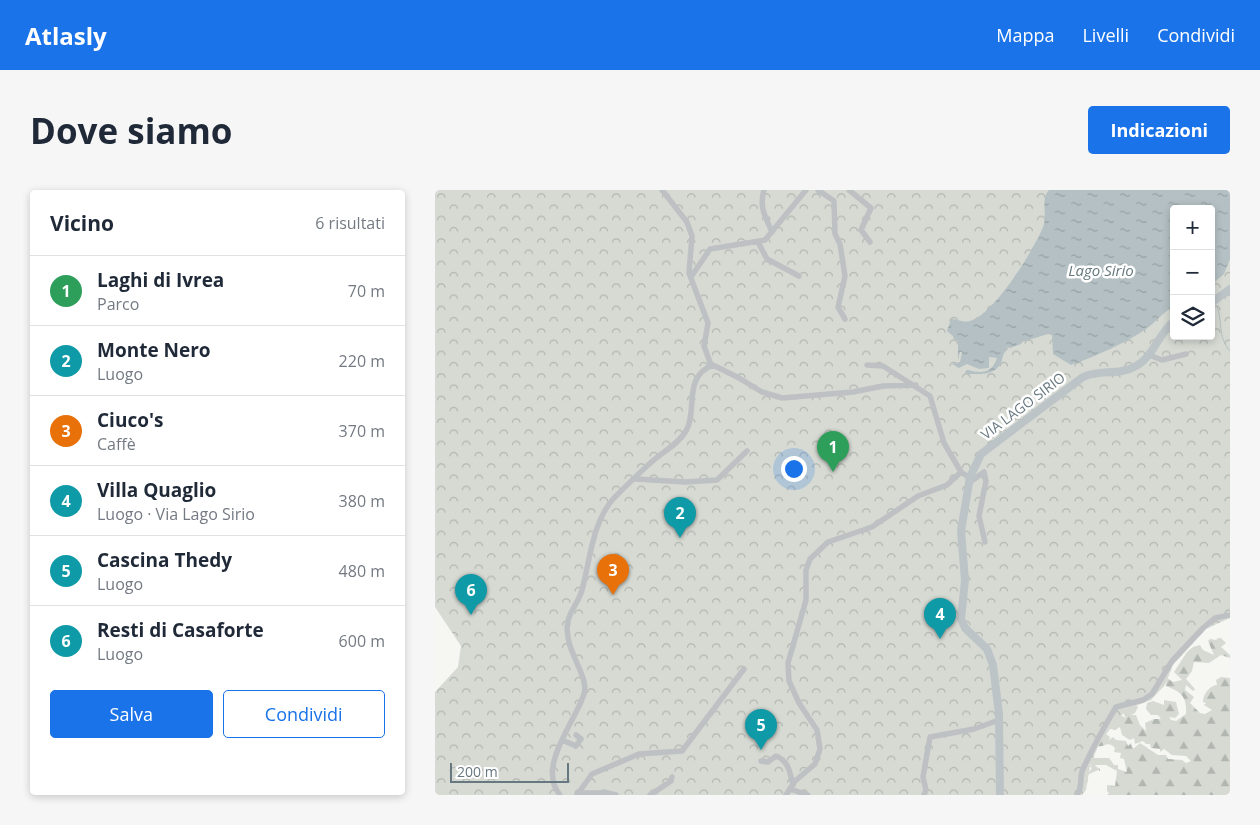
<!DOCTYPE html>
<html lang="it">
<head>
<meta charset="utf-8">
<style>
	:root { --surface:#fff; --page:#f6f6f7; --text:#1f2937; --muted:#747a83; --line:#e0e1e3; --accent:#1a73e8 }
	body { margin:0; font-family:"Open Sans",sans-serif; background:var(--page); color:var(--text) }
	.controls { position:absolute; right:15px; top:15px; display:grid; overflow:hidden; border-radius:5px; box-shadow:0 2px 8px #0003 }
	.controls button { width:45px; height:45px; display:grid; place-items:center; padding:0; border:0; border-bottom:1px solid var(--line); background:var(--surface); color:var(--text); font:25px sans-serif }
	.scale { position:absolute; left:15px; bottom:12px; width:119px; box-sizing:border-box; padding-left:5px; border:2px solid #687881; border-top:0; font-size:14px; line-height:18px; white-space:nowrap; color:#687881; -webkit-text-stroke:4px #fff; paint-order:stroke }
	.you { position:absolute; left:358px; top:278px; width:18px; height:18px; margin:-12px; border:4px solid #fff; border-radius:50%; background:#1a73e8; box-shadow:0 0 0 8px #1a73e833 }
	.badge { display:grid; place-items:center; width:32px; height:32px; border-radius:50%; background:var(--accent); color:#fff; font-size:16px; font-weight:700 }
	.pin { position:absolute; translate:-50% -41px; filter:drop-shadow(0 1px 2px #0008) }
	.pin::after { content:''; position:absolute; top:26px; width:18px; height:15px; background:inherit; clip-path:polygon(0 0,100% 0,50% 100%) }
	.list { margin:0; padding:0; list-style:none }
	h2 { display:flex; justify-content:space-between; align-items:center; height:65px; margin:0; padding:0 20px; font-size:21px }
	h2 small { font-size:16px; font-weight:400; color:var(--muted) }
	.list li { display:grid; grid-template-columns:32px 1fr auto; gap:15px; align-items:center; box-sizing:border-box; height:70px; padding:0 20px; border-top:1px solid var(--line) }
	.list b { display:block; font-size:19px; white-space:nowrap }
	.list p { margin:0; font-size:16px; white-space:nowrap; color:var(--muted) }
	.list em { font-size:16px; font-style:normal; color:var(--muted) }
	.actions { display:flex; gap:10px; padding:15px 20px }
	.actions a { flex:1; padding:11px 0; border:1px solid var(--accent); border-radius:5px; text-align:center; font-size:18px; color:var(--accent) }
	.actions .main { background:var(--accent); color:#fff }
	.icon { flex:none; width:28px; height:28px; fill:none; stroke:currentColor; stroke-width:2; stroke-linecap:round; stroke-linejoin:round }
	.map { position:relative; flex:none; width:795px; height:605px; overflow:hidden; border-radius:5px }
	header { display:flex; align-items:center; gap:30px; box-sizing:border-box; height:70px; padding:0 25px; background:var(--accent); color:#fff }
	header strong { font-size:24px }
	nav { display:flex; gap:28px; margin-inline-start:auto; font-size:18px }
	.intro { display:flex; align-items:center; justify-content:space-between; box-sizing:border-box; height:120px; padding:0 30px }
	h1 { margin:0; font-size:35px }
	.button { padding:12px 22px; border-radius:5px; background:var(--accent); color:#fff; font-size:18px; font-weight:700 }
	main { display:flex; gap:30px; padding:0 30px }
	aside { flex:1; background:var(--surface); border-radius:5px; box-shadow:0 2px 8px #0003 }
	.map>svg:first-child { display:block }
	.forest { fill:url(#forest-firs) }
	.park { fill:url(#park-crowns); fill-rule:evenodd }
	.water { fill:url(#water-ripples) }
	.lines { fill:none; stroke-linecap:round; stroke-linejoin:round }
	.stream { stroke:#b4c0c3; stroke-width:1 }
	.minor { stroke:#bdc1c4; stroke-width:5.5 }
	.major { stroke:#bdc4c8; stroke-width:8 }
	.labels { text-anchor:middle; stroke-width:5; stroke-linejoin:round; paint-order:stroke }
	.street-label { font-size:14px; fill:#687881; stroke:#fff }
	.water-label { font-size:15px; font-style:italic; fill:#64787d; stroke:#fff }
</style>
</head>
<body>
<header>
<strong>Atlasly</strong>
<nav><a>Mappa</a><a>Livelli</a><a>Condividi</a></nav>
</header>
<div class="intro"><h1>Dove siamo</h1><a class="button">Indicazioni</a></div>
<main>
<aside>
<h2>Vicino<small>6 risultati</small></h2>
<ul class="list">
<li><span class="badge" style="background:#2e9e5b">1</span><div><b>Laghi di Ivrea</b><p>Parco</p></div><em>70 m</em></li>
<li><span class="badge" style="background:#0f9aa8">2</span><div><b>Monte Nero</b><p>Luogo</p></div><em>220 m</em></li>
<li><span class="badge" style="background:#e8710a">3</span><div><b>Ciuco's</b><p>Caffè</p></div><em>370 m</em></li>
<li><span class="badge" style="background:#0f9aa8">4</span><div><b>Villa Quaglio</b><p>Luogo · Via Lago Sirio</p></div><em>380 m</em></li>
<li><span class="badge" style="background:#0f9aa8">5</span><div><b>Cascina Thedy</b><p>Luogo</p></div><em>480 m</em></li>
<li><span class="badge" style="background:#0f9aa8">6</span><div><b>Resti di Casaforte</b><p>Luogo</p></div><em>600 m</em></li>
</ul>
<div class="actions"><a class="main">Salva</a><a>Condividi</a></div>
</aside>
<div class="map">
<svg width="795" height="605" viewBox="0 0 795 605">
	<defs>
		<pattern id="forest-firs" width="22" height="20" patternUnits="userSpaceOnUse" patternTransform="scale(1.25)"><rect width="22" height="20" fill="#d6dad3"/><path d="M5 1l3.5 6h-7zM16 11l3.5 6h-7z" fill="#b1b6b1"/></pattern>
		<pattern id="park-crowns" width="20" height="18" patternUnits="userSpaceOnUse" patternTransform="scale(1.25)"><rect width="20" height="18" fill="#d6dad3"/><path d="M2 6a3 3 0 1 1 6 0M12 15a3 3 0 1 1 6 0" fill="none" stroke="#b1b6b1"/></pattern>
		<pattern id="water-ripples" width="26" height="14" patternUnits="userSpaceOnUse" patternTransform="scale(1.25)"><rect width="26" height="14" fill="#b4c0c3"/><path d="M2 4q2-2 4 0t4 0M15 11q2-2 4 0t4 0" fill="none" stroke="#96a1a4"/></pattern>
	</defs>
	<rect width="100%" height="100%" fill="#f6f6f3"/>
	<path class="forest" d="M783,448H786L791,453L786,457L795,465V468L786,465L774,473L759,472L757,481L751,489L760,499L758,501L751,495L750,500L759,507L755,513L765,523L770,524L777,520L769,515L771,513L768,512C768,503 776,495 782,495L781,490L786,487L795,488V605H672L674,603L672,601V595L680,596L682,581L671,575H661L660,576L665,579V581L663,580L652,585L657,578L654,576L657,575L655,574L658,568H674L679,575H683V579L692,582L689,569L685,568L686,563L679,562L680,558C672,550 670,558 662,556L671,544L675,547L674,550L678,547L681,550L691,551L693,556L696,553L698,559L705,553L723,565H731L733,569L747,570L751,573L756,571L751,566L737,565L729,559L725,562V559L716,558L715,554H711L708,551L700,554L699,548L695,550L687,545L685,537L680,540L672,538L683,524L691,528L687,521L700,514L703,517L700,523L696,525H701L705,535L711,541L710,533L719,529H726L723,525H716L711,519L712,513L718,511L729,515V510L741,512L744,524L740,528L734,527L736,530L741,531L751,524C752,506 746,502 731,496L732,488L738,492L747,490L739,482L752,462L758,457L765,455L768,460L779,465L773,451L775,449L781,450Z"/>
	<path class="park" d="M0,0H795V428L771,439L738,475L730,495L716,510L692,519L678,535L664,554L655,576L651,600L647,605H0V502L23,477L26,456L0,417ZM739,19H776V146H739Z"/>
	<path class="water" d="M614,0H795V69L789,84L776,95V19H739V116C727,123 721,132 711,139C689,154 661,166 636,175L618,164L617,145L613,144L587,152L586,154L575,158L572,157L573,159C567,164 568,167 566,173C559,186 545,184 532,184L530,182L533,180C547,184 557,183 562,168L554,167V178L544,179L532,174L524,178L517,174L525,172L527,162H525L523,170V151L519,150L518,146L512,141L516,129C521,129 530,133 535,131C559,125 598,61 608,37C613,24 605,10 614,0Z"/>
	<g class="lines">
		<path class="stream" d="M782,116C788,133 782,146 795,161"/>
		<path class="minor" d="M227,0L252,32L257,46L254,83L273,133L269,156L276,175
			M329,0C324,17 330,26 337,42
			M383,0L399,11L400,44L405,54L410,86L403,117L410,129
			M414,0L436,18L426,40L435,52
			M323,52L332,69L364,86
			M256,87L275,59L330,50L371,0
			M714,165L727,170L751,164
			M432,175L448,176L495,206L509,253L526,282
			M526,282L538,290L549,282L551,291L544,326L550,352
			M201,289L250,292L282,290L312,261
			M127,550L141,556L146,549L141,545
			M326,571L333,572L341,566C354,571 355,583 358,595
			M355,599L373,605
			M125,605C101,577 141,531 149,504C155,485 127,459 133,431C135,420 144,412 147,400C155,371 157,332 179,308C191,296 207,280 220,269C231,260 243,254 251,241C263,221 247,187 278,175L304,188L327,202L347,208L418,202L448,196L481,195
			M142,605L157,584L204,564L247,561L309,479
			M146,605L148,603H173L181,605
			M215,605L236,591L237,587
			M351,605L360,591L380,574L385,559L382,540L364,513L354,491L353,473L371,410V380L375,369L393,352L437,337L483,306L512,295L526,282
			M489,605L491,600L488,587L495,547L539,539L564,530
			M642,605C648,597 644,587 648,579C658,557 669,537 681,517L708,510L717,504L737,471L768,438L780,428L795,425"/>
		<path class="major" d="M776,113L795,99
			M565,605L564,524L558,475L552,459L530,438L526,429L530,390L526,341L535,287L546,264L648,187C665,179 684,186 701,176C719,166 723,144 739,131"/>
	</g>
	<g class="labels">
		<g class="street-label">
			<text transform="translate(588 216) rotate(-37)" y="5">VIA LAGO SIRIO</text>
		</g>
		<g class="water-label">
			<text x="666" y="86">Lago Sirio</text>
		</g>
	</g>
</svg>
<div class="controls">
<button>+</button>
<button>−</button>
<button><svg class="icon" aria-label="layers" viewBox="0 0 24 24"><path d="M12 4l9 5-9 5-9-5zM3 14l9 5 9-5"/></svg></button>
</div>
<div class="scale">200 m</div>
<div class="you"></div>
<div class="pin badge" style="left:398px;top:282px;background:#2e9e5b">1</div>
<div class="pin badge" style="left:245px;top:348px;background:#0f9aa8">2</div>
<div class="pin badge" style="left:178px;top:405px;background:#e8710a">3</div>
<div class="pin badge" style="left:505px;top:449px;background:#0f9aa8">4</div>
<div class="pin badge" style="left:326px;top:560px;background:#0f9aa8">5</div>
<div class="pin badge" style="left:36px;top:425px;background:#0f9aa8">6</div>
</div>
</main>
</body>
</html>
